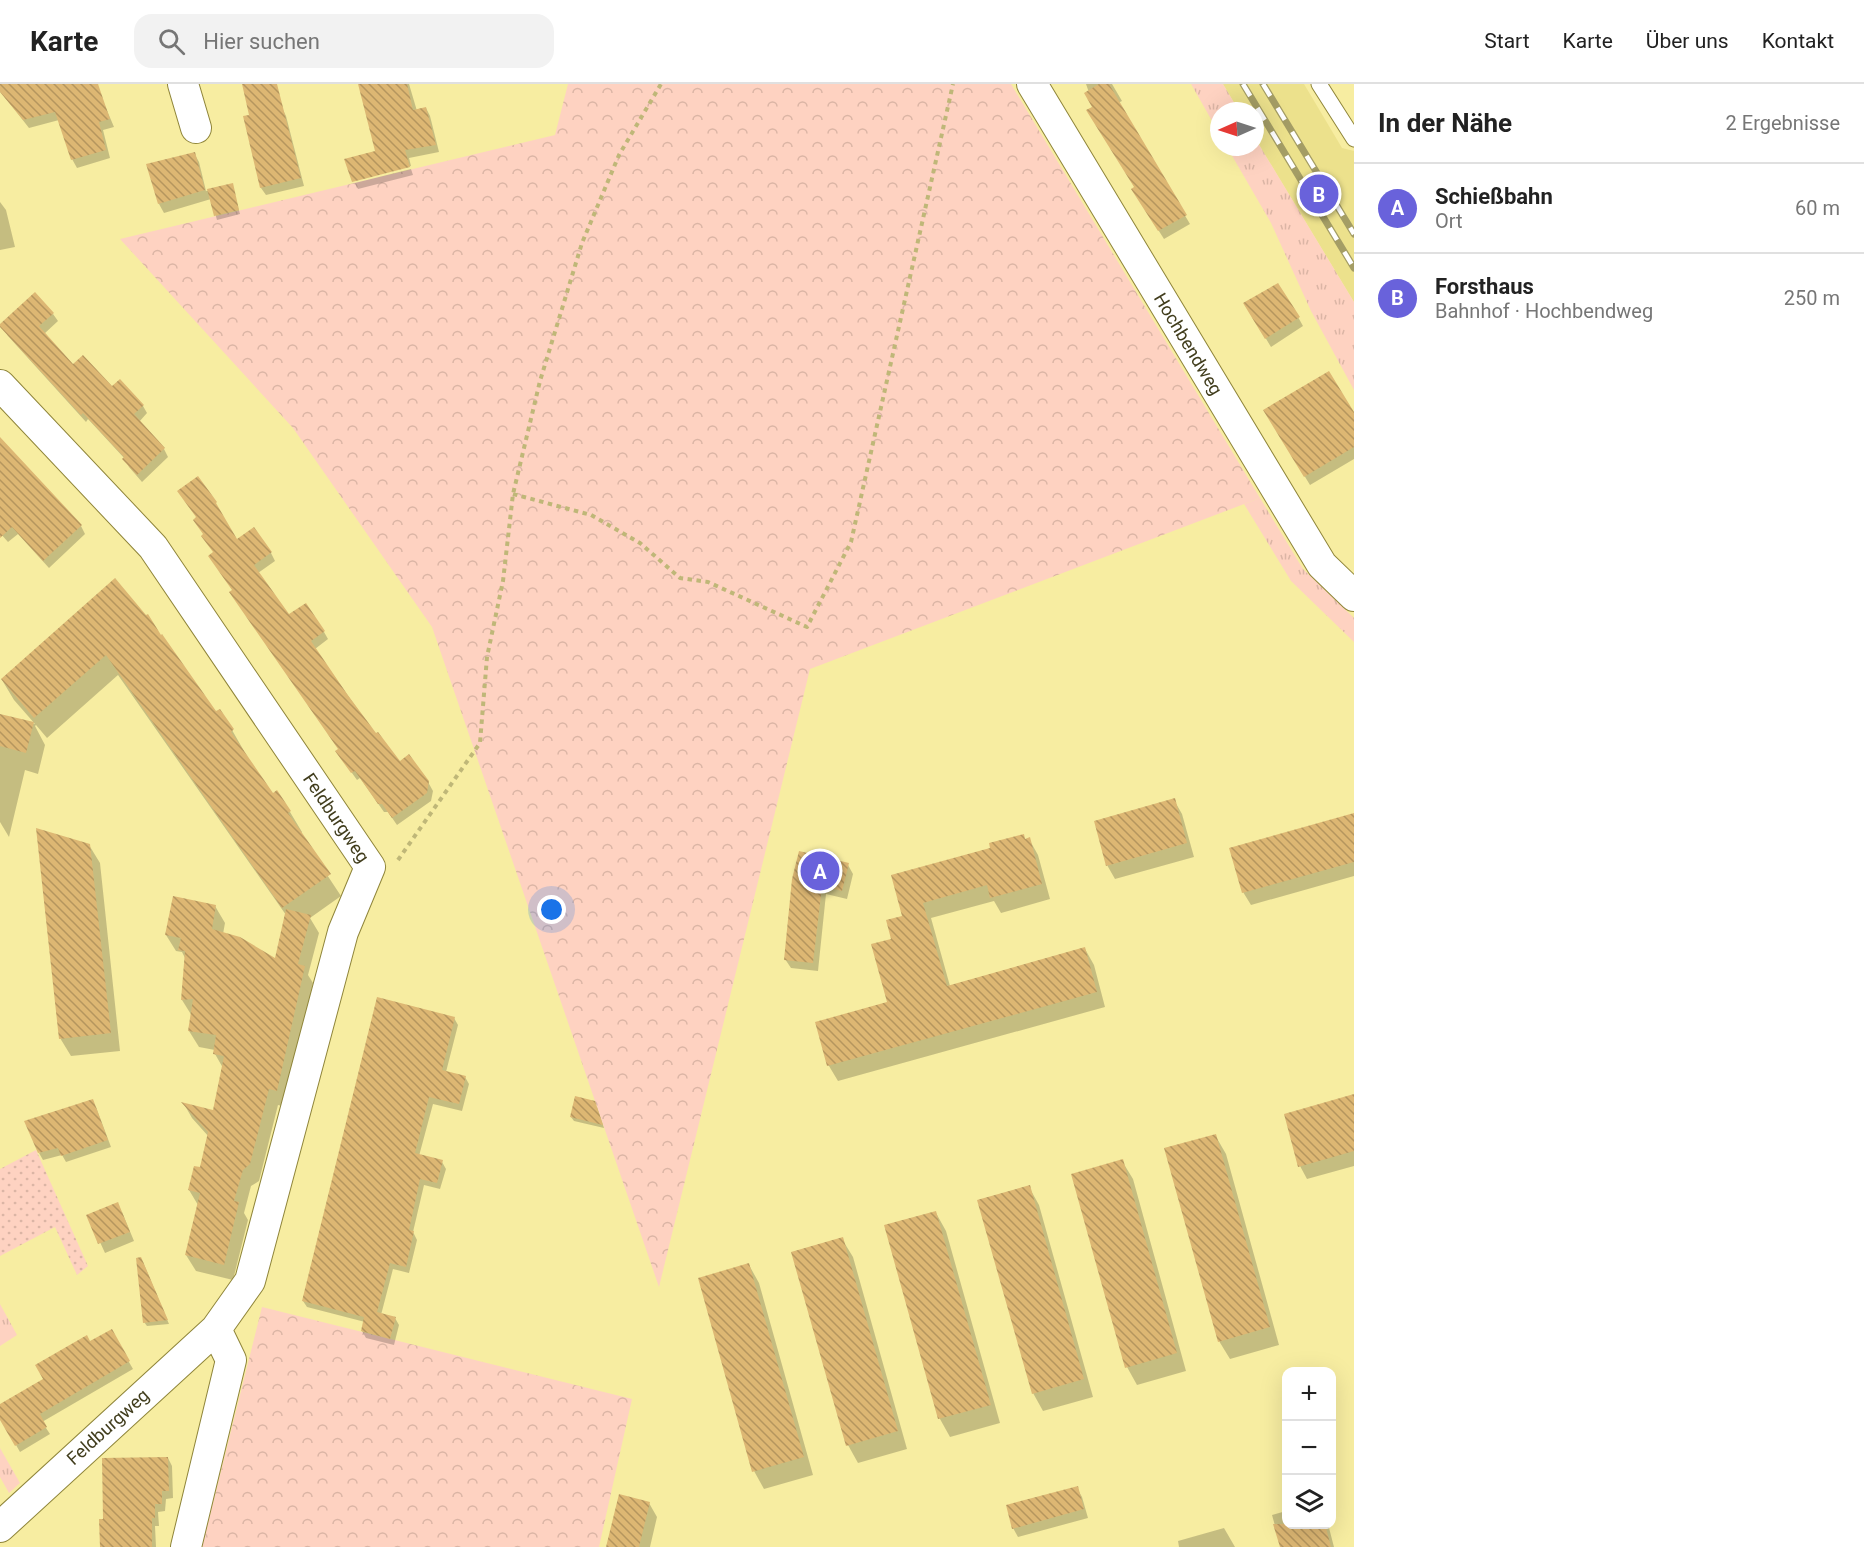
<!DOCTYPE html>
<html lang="de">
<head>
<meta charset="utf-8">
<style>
	:root { --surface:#fff; --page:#f2f2f2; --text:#222; --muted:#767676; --line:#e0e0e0; --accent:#6962db }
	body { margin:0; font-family:Roboto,sans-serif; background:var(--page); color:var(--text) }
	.controls { position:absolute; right:18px; bottom:18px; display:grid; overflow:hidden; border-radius:12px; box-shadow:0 6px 24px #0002 }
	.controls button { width:54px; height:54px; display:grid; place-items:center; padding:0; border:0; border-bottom:2px solid var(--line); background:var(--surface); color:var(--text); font:30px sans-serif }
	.compass { position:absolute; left:1210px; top:18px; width:54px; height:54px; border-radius:50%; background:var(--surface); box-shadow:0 6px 24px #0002; rotate:267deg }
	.you { position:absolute; left:552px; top:826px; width:21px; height:21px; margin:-15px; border:4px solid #fff; border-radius:50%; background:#1a73e8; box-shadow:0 0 0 9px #1a73e833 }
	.badge { display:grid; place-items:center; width:39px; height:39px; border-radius:50%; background:var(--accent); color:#fff; font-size:20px; font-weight:700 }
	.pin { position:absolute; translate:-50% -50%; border:3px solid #fff; box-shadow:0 2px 6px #0006 }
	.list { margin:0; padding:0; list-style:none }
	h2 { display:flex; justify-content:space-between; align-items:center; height:78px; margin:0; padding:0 24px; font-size:26px }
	h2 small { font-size:20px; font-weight:400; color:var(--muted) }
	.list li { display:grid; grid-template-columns:39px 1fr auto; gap:18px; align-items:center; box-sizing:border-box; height:90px; padding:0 24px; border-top:2px solid var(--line) }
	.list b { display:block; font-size:22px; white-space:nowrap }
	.list p { margin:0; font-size:20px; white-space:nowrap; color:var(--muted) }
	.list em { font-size:20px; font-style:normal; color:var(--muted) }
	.icon { flex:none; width:33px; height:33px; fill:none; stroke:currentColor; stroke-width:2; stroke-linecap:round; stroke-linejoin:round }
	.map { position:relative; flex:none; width:1354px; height:1463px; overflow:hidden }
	header { display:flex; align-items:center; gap:36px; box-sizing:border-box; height:84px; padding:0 30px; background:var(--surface); border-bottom:2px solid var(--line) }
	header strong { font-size:28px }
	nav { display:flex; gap:33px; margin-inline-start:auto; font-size:21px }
	.search { width:420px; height:54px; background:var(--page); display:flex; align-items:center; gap:15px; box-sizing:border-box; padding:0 21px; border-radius:18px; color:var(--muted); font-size:22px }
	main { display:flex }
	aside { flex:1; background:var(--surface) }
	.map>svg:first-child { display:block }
	.built { fill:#ece18c }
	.grass { fill:url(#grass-tufts) }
	.forest { fill:url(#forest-crowns) }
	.garden { fill:url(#garden-dots) }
	.shadow { fill:#0003 }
	.building { fill:url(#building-back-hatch) }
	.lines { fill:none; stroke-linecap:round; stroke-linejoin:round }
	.service-casing { stroke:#8f853a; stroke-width:17 }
	.minor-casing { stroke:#8f853a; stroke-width:32 }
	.path { stroke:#bfb778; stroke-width:4; stroke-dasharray:4.5 4.5; stroke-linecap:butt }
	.service { stroke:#fff; stroke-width:15 }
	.minor { stroke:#fff; stroke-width:30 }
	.rail-casing { stroke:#a49d65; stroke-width:7 }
	.rail { stroke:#fff; stroke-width:4.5; stroke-dasharray:14; stroke-linecap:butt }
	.labels { text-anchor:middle; stroke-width:6; stroke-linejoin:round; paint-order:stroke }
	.street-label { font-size:18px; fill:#413d1d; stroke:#fff }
</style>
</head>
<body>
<header>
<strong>Karte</strong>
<div class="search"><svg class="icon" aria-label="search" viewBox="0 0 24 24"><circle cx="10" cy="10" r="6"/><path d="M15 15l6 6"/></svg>Hier suchen</div>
<nav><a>Start</a><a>Karte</a><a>Über uns</a><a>Kontakt</a></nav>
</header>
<main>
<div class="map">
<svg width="1354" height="1463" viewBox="0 0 1354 1463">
	<defs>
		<pattern id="grass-tufts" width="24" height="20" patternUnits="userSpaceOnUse" patternTransform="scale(1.5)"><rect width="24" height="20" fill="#fed2c1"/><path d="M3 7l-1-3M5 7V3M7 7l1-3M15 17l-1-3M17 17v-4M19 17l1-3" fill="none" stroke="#dbb5a5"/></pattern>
		<pattern id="forest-crowns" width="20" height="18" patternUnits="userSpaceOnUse" patternTransform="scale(1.5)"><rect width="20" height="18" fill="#fed2c1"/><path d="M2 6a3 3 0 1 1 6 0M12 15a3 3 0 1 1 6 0" fill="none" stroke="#dbb5a5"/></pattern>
		<pattern id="garden-dots" width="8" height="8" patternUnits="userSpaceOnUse" patternTransform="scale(1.5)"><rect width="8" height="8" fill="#fed2c1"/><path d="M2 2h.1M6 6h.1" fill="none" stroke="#dbb5a5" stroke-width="1.8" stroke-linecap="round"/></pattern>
		<pattern id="building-back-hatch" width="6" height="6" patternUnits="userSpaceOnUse" patternTransform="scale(1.5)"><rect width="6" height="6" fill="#ddb773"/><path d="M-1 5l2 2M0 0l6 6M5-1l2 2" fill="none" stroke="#b5965e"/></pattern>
	</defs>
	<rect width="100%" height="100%" fill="#f7eda1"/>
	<path class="built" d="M1223,0H1304L1342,64L1354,67V218L1255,54V27H1239Z"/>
	<path class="grass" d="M1191,0H1223L1239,27H1219V49Z
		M1255,54L1354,218V306L1311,227L1271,139L1227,63H1255Z
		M1260,414L1303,485L1354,534V558L1291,497L1244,420Z
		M0,1220L17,1251L0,1262Z
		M0,1364L20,1399L9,1409L0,1393Z"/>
	<path class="forest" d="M568,0H1011L1260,414L810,585L659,1203L432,543L293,344L120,155L555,51Z
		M262,1223L632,1315L599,1463H202Z"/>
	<path class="garden" d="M36,1066L88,1182L77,1191L55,1143L0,1172V1085Z"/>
	<path class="shadow" d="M9,0H73L103,17L114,43L103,46L110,74L77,84L72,75L59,36L29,44L0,7V3Z
		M243,0H270L286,32L304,102L266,111L261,104L245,33L250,32Z
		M377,0H409L417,27L426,24L430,32L439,68L409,74L411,82L353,96L377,68Z
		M1086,0H1112L1122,17L1118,19L1190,140L1164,155L1138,114L1136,104L1094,23Z
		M194,69L199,78L206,107L232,101L240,130L217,136L211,115L164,129L159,120L148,81Z
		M411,85L413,91L358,105L355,99Z
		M0,118L6,126L15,163L0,166Z
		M1245,220L1298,233L1303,242L1271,263Z
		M53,230L58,237L44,250L73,282L143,322L147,329L139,338L164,365L168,373L142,398L129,383L125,375L88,335L86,338L8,252L3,244Z
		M1328,289L1354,332V375L1310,401L1265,327Z
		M0,355L81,442L85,450L49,484L18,450L8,458L0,449Z
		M237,457L271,469L275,477L258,489L289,532L324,548L328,555L315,565L376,651L400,679L428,698L433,707L431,717L397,741L388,728H384L360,694L357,696L342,675L340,665L234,507Z
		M161,553L215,629L232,646L244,667L243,668L273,711L290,728L302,748L300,750L341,812L310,834L319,849L308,891L313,899L286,1023L278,1021L259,1097L251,1102L244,1129L248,1136L233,1196L196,1187L186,1171L198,1121L189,1106L201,1085L209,1053L192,1034L184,1020L214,1027L223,984L215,970V966L199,963L189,947L192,932L182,916L186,876L182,868L176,867L166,851L215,822L225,839L223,850L277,876L286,831L118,591L47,654L36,641L35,642L45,661L38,690L25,686L9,753L0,738V631L35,640L14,616L2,596Z
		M1174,716L1182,730L1194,773L1115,795L1107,781Z
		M1354,731V792L1251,821L1243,808L1231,765Z
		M1029,755L1038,771L1050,815L1001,829L994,817L931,834L950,902L1085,865L1094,881L1105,923L838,997L829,982L817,939L889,919L893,856L904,833L893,793Z
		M89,761L100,779L120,967L71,972L60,954Z
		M848,781L853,790L847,815L826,810L818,887L791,884L785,875L794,795Z
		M454,934L458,941L446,988L465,993L469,1000L462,1027L433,1020L419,1072L442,1078L446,1085L440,1105L424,1101L413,1148L417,1156L409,1189L393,1185L381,1231L395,1234L399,1241L394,1261L366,1254L362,1247L365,1238L307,1223L303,1217Z
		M1354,1012V1082L1307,1095L1300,1082L1286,1031Z
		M96,1023L111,1063L66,1078L62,1071L43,1076L39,1069Z
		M597,1023L604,1044L574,1037L571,1033Z
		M1215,1051L1226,1070L1279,1261L1230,1275L1219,1257Z
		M1122,1077L1133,1095L1186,1287L1137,1301L1127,1283Z
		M1029,1103L1039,1121L1093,1313L1043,1327L1033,1309Z
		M122,1128L134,1157L105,1169L88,1132Z
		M936,1129L946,1147L1000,1339L950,1353L940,1335L886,1143Z
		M842,1155L853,1173L907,1365L858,1379L848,1361Z
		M143,1178L169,1240L147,1242L144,1238Z
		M749,1181L759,1199L813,1391L764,1405L754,1387Z
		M111,1247L133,1285L42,1338L50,1350L20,1368L0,1333V1322L45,1295L90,1259Z
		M168,1374L172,1382L173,1414L166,1415L165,1427L158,1428L159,1442H155L156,1463H101L104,1436Z
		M1077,1404L1082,1413L1088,1434L1018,1453L1013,1444Z
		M649,1419L657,1433L650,1463H608Z
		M1286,1427V1440H1328L1334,1463H1281L1272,1431Z
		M1224,1444L1235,1463H1179L1178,1457Z"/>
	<path class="building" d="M0,0H98L110,35L99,38L106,66L71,76L55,28L23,36L0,8Z
		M242,0H277L301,94L260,104L243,32L249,31Z
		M358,0H407L413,26L426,23L436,61L405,66L410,83L352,98L344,75L375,67Z
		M1099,0H1109L1187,131L1158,147L1131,105L1134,103L1086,26L1092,23L1084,9Z
		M195,68L205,106L158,120L146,80Z
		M233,99L239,126L214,132L207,105Z
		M1278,199L1300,233L1265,255L1243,219Z
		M35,208L54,229L39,242L73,280L83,271L112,302L120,295L144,321L134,330L165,364L137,391L122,375L124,373L83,329L81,331L0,243V240Z
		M1329,287L1354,328V363L1304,393L1263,326Z
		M0,353L82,441L43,477L12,443L0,454Z
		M198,392L217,418L216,419L237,455L254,443L272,468L254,481L289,530L306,519L325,547L311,557L347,610L376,649L378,648L400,677L409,670L429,697L427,709L392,734L382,720H378L355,687L351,689L335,667L338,665L229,508L232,506L208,472L213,468L201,452L203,450L193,436L196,433L177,407Z
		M115,494L146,531L148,530L161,551L162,550L216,627L220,625L234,645L231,648L273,709L277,706L291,727L288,729L331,790L282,824L106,571L34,634L1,595Z
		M0,630L34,638L26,669L0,662Z
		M1175,714L1187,759L1106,782L1094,737Z
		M1354,729V778L1242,809L1229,764Z
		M36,744L90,760L111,949L59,955Z
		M1024,750L1025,755L1030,753L1042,800L990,814L987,801L923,819L947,902L1085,863L1097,908L827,982L815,938L887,918L871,860L891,855L886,836L902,832L891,791L990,764L989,759Z
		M799,767L849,779L842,807L822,802L813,879L784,876L792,795Z
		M173,812L216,821L212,845L240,853L275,874L286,825L311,831L298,880L305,882L277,1007L269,1005L250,1080L243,1086L234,1117L239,1118L224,1181L185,1171L200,1109L188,1106L194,1082L200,1083L208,1048L181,1018L213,1026L224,972L213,970L216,951L188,947L193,915L181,916L185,867L178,866L181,854L165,851Z
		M377,913L455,933L442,986L466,992L459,1020L429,1013L415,1069L443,1076L437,1099L420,1095L409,1146L414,1147L406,1183L390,1179L377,1228L396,1233L390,1255L361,1247L364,1233L302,1217Z
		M1354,1010V1067L1298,1083L1284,1030Z
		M575,1012L595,1017L603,1041L570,1033Z
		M93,1015L108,1056L61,1072L58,1064L38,1069L24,1037Z
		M1216,1050L1270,1243L1218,1258L1164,1064Z
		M1123,1075L1177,1269L1125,1284L1071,1090Z
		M1030,1101L1084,1295L1032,1310L977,1116Z
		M118,1118L130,1148L98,1160L86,1131Z
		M936,1127L991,1321L938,1335L884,1141Z
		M843,1153L898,1347L846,1362L791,1168Z
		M141,1173L168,1236L143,1239L136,1174Z
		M749,1179L804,1373L752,1388L698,1194Z
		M112,1245L130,1277L40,1330L47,1343L15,1362L0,1336V1320L43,1295L35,1281L87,1251L90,1257Z
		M168,1373L169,1407H162V1420H155V1434H152V1463H100L99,1435H103L102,1374Z
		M1078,1402L1084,1425L1012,1445L1006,1421Z
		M619,1410L650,1418L639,1463H606Z
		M1273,1440H1325L1331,1463H1280Z"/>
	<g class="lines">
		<g class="service-casing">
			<path id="service" d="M1319,0L1354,55"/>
		</g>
		<g class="minor-casing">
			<path id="minor" d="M183,0L196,44
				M1032,0L1322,481L1354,512
				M0,301L153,463L370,783L343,848L250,1197L216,1245L0,1443
				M186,1463L231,1276L216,1245"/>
		</g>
		<path class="path" d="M513,410L591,431L640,459L680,494L708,498L807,543L851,458L953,0
			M398,776L480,659L487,573L503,497L513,410L540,297L582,159L619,71L661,0"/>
		<use href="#service" class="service"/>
		<use href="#minor" class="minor"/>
		<g class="rail-casing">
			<path id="rail" d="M1243,0L1354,184
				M1263,0L1354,150"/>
		</g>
		<use href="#rail" class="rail"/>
	</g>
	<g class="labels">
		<g class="street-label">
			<text transform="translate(1188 260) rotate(59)" y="6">Hochbendweg</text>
			<text transform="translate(336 734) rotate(56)" y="6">Feldburgweg</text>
			<text transform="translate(108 1343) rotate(-42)" y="6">Feldburgweg</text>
		</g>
	</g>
</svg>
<div class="controls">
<button>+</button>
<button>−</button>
<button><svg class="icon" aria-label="layers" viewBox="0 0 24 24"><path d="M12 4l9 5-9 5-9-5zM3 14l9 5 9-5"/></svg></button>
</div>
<svg class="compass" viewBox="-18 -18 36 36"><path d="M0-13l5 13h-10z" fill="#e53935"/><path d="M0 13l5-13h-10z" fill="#767676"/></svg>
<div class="you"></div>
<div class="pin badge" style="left:820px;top:787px">A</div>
<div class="pin badge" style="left:1319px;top:110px">B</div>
</div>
<aside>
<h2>In der Nähe<small>2 Ergebnisse</small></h2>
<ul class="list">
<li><span class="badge">A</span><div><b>Schießbahn</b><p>Ort</p></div><em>60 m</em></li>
<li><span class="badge">B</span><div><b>Forsthaus</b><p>Bahnhof · Hochbendweg</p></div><em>250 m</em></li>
</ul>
</aside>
</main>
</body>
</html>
